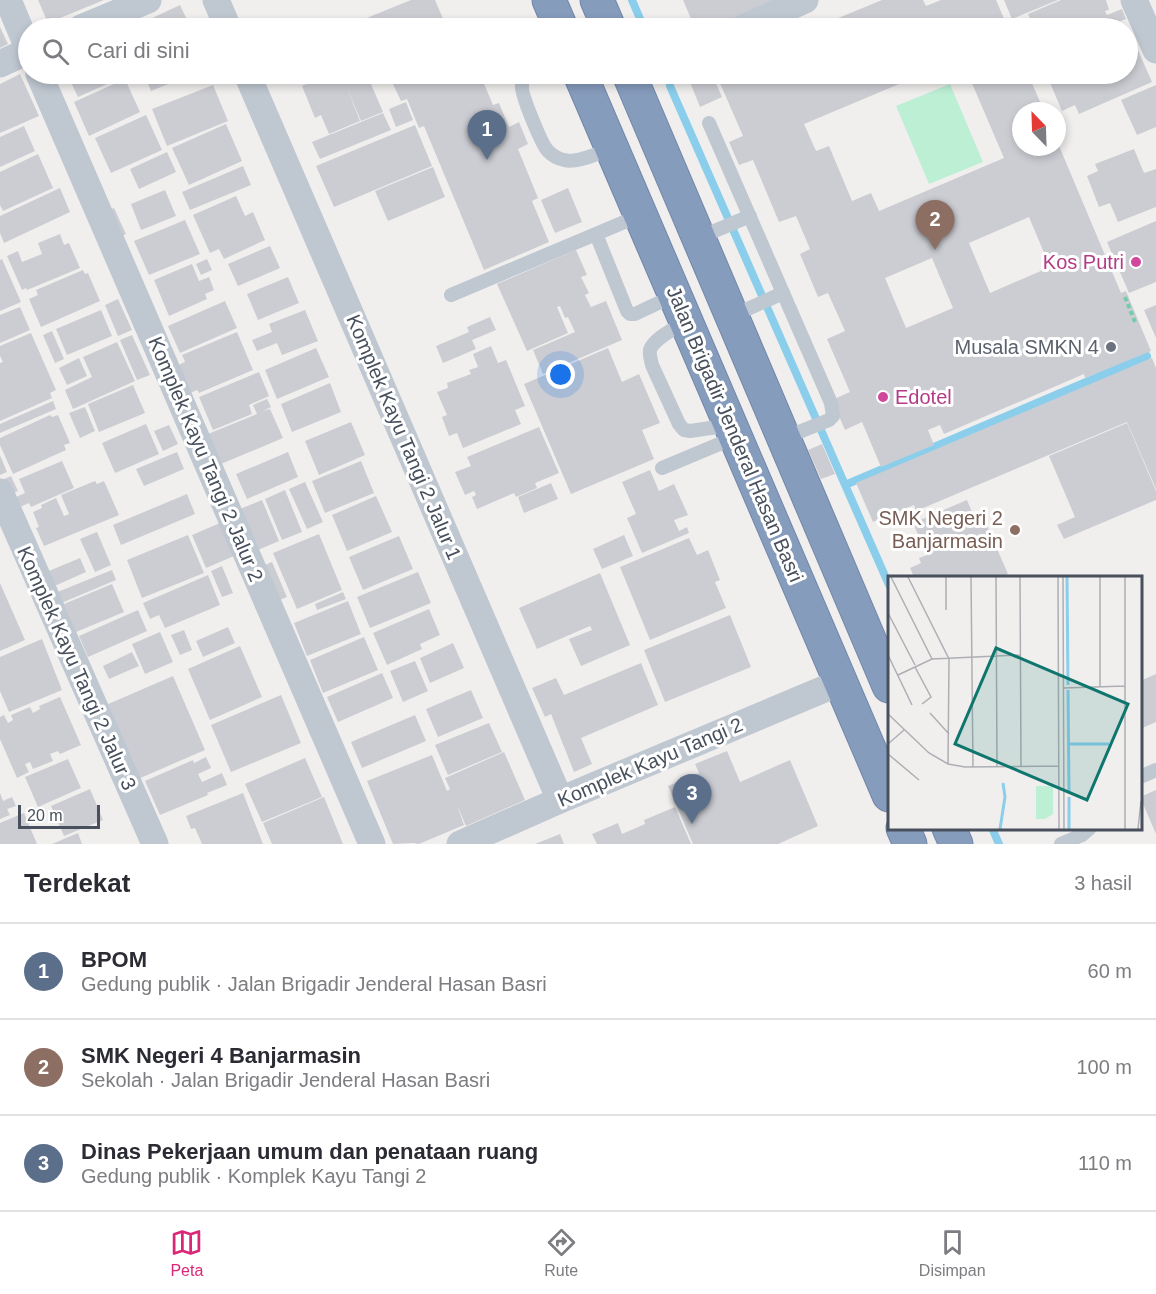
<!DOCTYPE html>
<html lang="id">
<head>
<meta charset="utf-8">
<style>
	:root { --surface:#fff; --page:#f2f2f3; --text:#2b2b33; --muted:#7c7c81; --line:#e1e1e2; --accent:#db2777 }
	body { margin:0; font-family:Helvetica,sans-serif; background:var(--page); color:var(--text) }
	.compass { position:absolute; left:1012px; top:102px; width:54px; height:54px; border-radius:50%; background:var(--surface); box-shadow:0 3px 9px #0003; rotate:337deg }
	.scale { position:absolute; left:18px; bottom:15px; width:82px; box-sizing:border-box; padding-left:6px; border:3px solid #47505c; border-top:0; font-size:16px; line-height:21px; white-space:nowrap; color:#47505c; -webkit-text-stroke:4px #fff; paint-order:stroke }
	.you { position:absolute; left:561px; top:375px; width:21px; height:21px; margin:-15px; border:4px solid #fff; border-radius:50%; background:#1a73e8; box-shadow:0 0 0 9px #1a73e833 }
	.badge { display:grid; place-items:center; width:39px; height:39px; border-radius:50%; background:var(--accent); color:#fff; font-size:20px; font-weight:700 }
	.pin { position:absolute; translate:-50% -50px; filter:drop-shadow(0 2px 3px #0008) }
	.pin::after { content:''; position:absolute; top:32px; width:21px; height:18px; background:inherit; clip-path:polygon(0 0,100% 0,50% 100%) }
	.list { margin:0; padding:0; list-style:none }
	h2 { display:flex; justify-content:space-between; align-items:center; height:78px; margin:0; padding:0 24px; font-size:26px }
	h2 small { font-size:20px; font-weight:400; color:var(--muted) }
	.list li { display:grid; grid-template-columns:39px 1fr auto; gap:18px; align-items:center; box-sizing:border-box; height:96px; padding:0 24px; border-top:2px solid var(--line) }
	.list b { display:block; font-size:22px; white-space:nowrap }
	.list p { margin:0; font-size:20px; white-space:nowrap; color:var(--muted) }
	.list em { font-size:20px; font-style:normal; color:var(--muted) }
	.icon { flex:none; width:33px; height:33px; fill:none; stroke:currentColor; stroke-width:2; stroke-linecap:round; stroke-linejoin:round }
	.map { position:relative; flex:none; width:1156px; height:844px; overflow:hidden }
	.search { position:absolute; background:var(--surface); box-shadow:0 3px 9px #0003; left:18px; right:18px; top:18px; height:66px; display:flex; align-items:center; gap:15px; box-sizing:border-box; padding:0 21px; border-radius:33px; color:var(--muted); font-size:22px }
	.sheet { height:366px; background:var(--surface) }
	nav { display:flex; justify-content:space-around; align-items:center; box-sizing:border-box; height:84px; border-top:2px solid var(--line); background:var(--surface); font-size:16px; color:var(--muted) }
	nav a { display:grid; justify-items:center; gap:3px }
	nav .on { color:var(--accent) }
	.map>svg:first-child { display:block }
	.green { fill:#bdefd5 }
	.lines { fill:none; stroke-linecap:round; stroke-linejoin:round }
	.stream { stroke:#8aceeb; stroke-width:8 }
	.building { fill:#cbcdd3; fill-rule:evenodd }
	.highway-casing { stroke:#7287a9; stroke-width:35 }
	.path { stroke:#75cca9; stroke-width:4; stroke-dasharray:4.5 3; stroke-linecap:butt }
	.lane { stroke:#bfc7d1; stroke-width:14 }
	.street { stroke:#bfc7d1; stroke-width:27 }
	.highway { stroke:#869cbd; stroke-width:33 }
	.hotel-dot { fill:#d1479c; stroke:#fff; stroke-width:2 }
	.worship-dot { fill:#6b7280; stroke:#fff; stroke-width:2 }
	.education-dot { fill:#8d6e63; stroke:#fff; stroke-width:2 }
	.labels { text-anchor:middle; stroke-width:6; stroke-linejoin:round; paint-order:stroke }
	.hotel-label { font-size:20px; fill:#b23c85; stroke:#fff; text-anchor:end }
	.worship-label { font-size:20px; fill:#5b616d; stroke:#fff; text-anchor:end }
	.street-label { font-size:20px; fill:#47505c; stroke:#fff }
	.education-label { font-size:20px; fill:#785e54; stroke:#fff; text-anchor:end }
	.inset-river { fill:none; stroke:#8aceeb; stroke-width:3 }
	.inset-road { fill:none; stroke:#adafb4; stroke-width:1.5 }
	.view { fill:#0f766e; fill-opacity:0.15; stroke:#0f766e; stroke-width:3 }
	.inset-edge { fill:none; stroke:#47505c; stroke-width:3 }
</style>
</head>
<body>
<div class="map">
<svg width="1156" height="844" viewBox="0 0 1156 844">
	<rect width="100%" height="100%" fill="#f1efee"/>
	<path class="green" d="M950,84L983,162L929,184L896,106Z"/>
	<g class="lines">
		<path class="stream" d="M632,0L644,28
			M670,86L889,585
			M845,485L1147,356
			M992,828L999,844"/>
	</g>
	<path class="building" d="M38,0H104L48,23Z
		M411,0H435L447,28H342Z
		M683,0H774L776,4L718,28H695Z
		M882,0H923L926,6L941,0H996L1008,28H814Z
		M1004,0H1058L1012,19Z
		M1061,0H1106L1109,10L1105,11L1107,15L1122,9L1126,19L1102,28H1065V27L1060,28H1034L1028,14Z
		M180,5L191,28H149L146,21Z
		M519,22L521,28H504Z
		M0,27L8,44L0,48Z
		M1134,41L1152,82L1079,114L1075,105L1062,111L1048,78L1057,74H1128V44Z
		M20,74L39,116L0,133V84Z
		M67,74H122L123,77L78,97Z
		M144,74H193L151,91Z
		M283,74H310L287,83Z
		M330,74H388L389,76L371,84L383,112L361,121L347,88L360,121L329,134L321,115L315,118L302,86Z
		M413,74H480L493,105L499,103L509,127L519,122L528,144L518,149L538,198L532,201L549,242L484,270L424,126L419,128L407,99L401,101L392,82Z
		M710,74H712L722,97L700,107L690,82Z
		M716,74H923L804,124L816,151L829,146L852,201L871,193L879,211L1004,158L968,74H1028L1044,111H1021V147H1057V141L1121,293L1126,291L1151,351L1085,378L1084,374L944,434L940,425L928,430L934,445L881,467L862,422L845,430L832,400L850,392L827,339L845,331L828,293L818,297L800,254L810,249L796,216L779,222L753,160L739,165L729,142L743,136ZM1029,217L1050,267L990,293L969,243ZM932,258L953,308L906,328L885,278Z
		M125,79L140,112L89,136L74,102Z
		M213,85L228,121L167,146L152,109Z
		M1156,85V127L1137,135L1121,100Z
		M406,102L413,120L396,127L389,109Z
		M383,113L391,130L320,159L312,142Z
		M146,115L162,150L111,173L95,138Z
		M226,124L242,161L189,185L172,148Z
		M415,125L432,166L334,207L316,166Z
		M24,126L35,151L0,167V137Z
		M1134,149L1144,173L1156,169V207L1118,222L1110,203L1099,207L1087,176L1098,171L1095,164Z
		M167,152L176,172L139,189L130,169Z
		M38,154L53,188L3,211L0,205V172Z
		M243,166L251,185L190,210L182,192Z
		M433,167L445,197L388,221L375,191Z
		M60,188L70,212L4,243L0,233V216Z
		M568,188L582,222L555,233L541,200Z
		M165,190L176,216L141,230L131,204Z
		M236,196L245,216L253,212L265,240L224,259L219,249L210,253L193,215Z
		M114,208L126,234L114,240L102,213Z
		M185,220L200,254L149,275L134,241Z
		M1156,221V282L1129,293L1107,242Z
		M60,234L64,245L69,243L80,268L27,290L26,288L22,290L7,256L18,251L22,262L42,254L38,243Z
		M270,246L280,268L238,286L228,264Z
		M576,250L587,275L581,277L589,293L585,295L591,307L606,301L622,340L543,374L533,350L575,332L568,317L565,318L560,306L557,307L568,333L527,351L497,284Z
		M2,259L21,302L0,311V260Z
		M207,259L212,270L201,275L196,264Z
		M192,264L199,281L209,277L214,290L205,294L207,299L169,316L154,280Z
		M83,270L85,274L88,273L100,301L41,327L29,299L38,295L36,290Z
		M288,277L299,303L258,320L247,294Z
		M118,299L132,330L118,336L105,305Z
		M225,301L237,328L180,353L168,326Z
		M1156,305V338L1144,310Z
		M20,307L30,330L0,343V315Z
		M101,310L112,336L67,355L56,329Z
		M305,310L318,341L282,355L277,343L257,351L252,340L272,332L269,324Z
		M490,317L496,330L472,340L476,349L443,363L436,346L469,332L467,327Z
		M52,331L64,359L55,363L43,335Z
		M237,332L253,370L199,393L197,390L188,394L176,366L185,362L182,355Z
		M31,333L56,390L50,393L52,398L0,421V363L3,362L0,356V346Z
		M132,335L150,375L137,380L120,340Z
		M117,342L135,381L73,409L65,390L92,377L83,357Z
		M491,346L498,363L506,360L525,406L515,410L521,424L463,448L457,433L449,436L442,417L447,415L437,392L448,388L447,383L471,374L469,370L478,367L473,354Z
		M316,348L329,377L277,399L265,370Z
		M608,348L622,382L639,374L660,423L642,430L654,459L571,494L524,384Z
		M79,358L87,376L67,385L59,368Z
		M1152,358L1156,368V489L1127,422L916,511L914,505L873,522L856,483Z
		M259,372L269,396L249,405L252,414L213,430L199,397Z
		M330,383L341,412L292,432L281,404Z
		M133,385L145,413L99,432L88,404Z
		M267,399L271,407L263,411L270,409L283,438L221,464L208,434L257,414L253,405Z
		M53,401L56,409L0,433V424Z
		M85,407L95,431L80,438L69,413Z
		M50,415L52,417L58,415L70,443L64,445L66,450L13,474L0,445V438Z
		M351,422L365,455L319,475L305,441Z
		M1127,423L1156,491V500L1064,539L1057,525L1075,517L1049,456Z
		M146,424L159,454L115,473L102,443Z
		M169,425L178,444L163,451L154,431Z
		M539,427L559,473L535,483L537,488L516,497L514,493L477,509L472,497L476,495L474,491L465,495L455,472L471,466L467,457Z
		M822,444L835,474L821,479L808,450Z
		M177,452L184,469L144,486L136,469Z
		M288,452L298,477L247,499L236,474Z
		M0,455L7,472L0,475Z
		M62,461L74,488L31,507L29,503L20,507L16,497L25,493L19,479Z
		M361,461L374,493L325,513L312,481Z
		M650,470L659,491L674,484L688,515L674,520L679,531L687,527L689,533L642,553L627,518L636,514L622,482Z
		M11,476L18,491L8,495L2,480Z
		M95,481L97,484L104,481L119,515L44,546L36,528L39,527L33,512L42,508L41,505L56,498L64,516L69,514L61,495Z
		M305,482L323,522L307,529L289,489Z
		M551,483L558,499L524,513L518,497Z
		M285,490L302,532L282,540L265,499Z
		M187,494L195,514L121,545L113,525Z
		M376,496L392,532L347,551L332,515Z
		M262,500L279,541L258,550L240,509Z
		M967,500L977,524L985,521L1008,574L1001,577H914L910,568L921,563L919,558L927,555L913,523Z
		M220,523L234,556L206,568L192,535Z
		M97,532L111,565L95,572L80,539Z
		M319,534L342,590L297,609L273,553Z
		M188,535L204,573L142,598L127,560Z
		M624,535L633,556L602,569L593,549Z
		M399,536L413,569L363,590L349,557Z
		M689,538L697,555L708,550L720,580L715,582L726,608L650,640L620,567Z
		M80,558L86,572L50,588L44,573Z
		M272,562L287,597L272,603L258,568Z
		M222,566L233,593L222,597L211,571Z
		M112,570L116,580L59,604L50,595Z
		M418,572L431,603L370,628L357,597Z
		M600,573L630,645L581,666L569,639L592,630L590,626L537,649L519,608Z
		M208,575L220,605L165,628L159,615L150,619L143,603Z
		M0,583L25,640L0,651Z
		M112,584L124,612L76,632L64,604Z
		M343,592L346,599L317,610L315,604Z
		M348,601L361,634L307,656L294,623Z
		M429,609L440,635L420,644L422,649L387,665L373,633Z
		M138,610L147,631L88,657L79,636Z
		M730,615L751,667L665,702L644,650Z
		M228,627L235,643L203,657L196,641Z
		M184,630L192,650L180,655L171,635Z
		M160,632L173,662L145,674L132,644Z
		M364,637L378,670L323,693L310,660Z
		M42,639L62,690L9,712L0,691V657Z
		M453,643L464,668L430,683L420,658Z
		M240,646L262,697L210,720L188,669Z
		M132,652L139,666L109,679L103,666Z
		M415,661L428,691L403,702L390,671Z
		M641,663L658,705L581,738L592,764L574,772L551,714L545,717L532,688L556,678L564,695Z
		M382,673L393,698L338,722L327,697Z
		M1156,674V722L1140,729V681Z
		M173,676L205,750L138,779L106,705Z
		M471,690L483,718L438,737L426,709Z
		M281,695L301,743L231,772L211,725Z
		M60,697L81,745L60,754L58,751L50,754L53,761L33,769L30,762L25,764L29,772L17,778L0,739V717L4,715L8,723L13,720L11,715L30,707L33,713L40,709L39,706Z
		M415,715L426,741L362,768L351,742Z
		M489,723L502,752L448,775L435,745Z
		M727,751L740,782L790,760L818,826L778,844H693L668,786L699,773L695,764Z
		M504,752L525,800L466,826L457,805L464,825L419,844L413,843L393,844L367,781L432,755L447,791L450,789L445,778Z
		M206,757L211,768L198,774L202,782L222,773L227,785L207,793L208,795L160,815L145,781L193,760L194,763Z
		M305,758L322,797L262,822L245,784Z
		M68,759L81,788L38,807L25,777Z
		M90,789L103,820L64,836L51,806Z
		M1156,790V834L1140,797Z
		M0,793L3,801L12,797L16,806L7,809L10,815L0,819Z
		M243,793L263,844H202L195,828L191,829L186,816Z
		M324,797L343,844H272L263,823Z
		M675,807L691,844H597L592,834L618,823L622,834L645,824L644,820Z
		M24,813L37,844H0V823Z
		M78,833L82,844H52Z
		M560,834L564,844H535Z"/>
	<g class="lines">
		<g class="highway-casing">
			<path id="highway" d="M549,0L561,28
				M597,0L609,28
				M580,74L889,795
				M629,74L889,686
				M903,828L910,844
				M949,828L956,844"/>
		</g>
		<path class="path" d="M1125,297L1135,322"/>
		<path class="lane" d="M526,74C524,78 522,81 522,86C521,95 542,145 548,151C552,155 559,159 564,160C577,164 600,152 613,148
			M709,123L831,403L833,416L829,420L784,438
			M596,234L627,311L630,314H635L675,295
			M698,238L750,216
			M451,295L641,215
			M732,316L783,293
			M686,321C676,328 654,338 650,350C649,355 651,360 652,365L679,424L684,430L690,431L731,425
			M662,468L736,437
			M1140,777L1156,770
			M1061,844L1082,835L1090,828"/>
		<path class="street" d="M8,0L28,48
			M216,0L228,28
			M1134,0L1156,50
			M81,28L148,0
			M743,28L805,0
			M0,64L28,51
			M39,74L372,844
			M247,74L560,800
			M0,492L155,844
			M460,844L560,800L841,682"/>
		<use href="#highway" class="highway"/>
	</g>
	<g class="hotel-dot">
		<circle cx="1136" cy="262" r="6"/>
		<circle cx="883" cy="397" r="6"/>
	</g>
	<circle class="worship-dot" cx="1111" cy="347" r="6"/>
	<circle class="education-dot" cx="1015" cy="530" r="6"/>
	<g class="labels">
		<g class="hotel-label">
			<text x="1124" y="269">Kos Putri</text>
			<text x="895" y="404" text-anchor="start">Edotel</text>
		</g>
		<g class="worship-label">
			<text x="1099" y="354">Musala SMKN 4</text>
		</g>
		<g class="street-label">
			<text transform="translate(735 434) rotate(67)" y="7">Jalan Brigadir Jenderal Hasan Basri</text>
			<text transform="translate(404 437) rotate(67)" y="7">Komplek Kayu Tangi 2 Jalur 1</text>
			<text transform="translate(206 459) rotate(67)" y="7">Komplek Kayu Tangi 2 Jalur 2</text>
			<text transform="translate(77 668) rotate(66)" y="7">Komplek Kayu Tangi 2 Jalur 3</text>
			<text transform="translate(650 762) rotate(-23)" y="7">Komplek Kayu Tangi 2</text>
		</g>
		<g class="education-label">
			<text x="1003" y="525">SMK Negeri 2<tspan x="1003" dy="23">Banjarmasin</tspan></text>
		</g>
	</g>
	<g transform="translate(888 576)">
		<rect width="254" height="254" fill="#f1efee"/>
		<path d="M148,210H165V238L157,243H148Z" fill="#bdefd5"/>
		<path class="inset-river" d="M179,1L180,109M180,114L181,216M181,168H221M181,221V253M112,253L117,221L115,207"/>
		<path class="inset-road" d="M3,1L44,83M20,1L61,83L60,188M58,1V34M83,1L85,191M108,1L109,191M132,1L133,190M170,1L171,253M175,1L176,253M212,1V111M237,1V253M0,37L27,89M0,79L24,129M27,91L43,121L34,128M10,99L44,83L132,79M176,112L237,110M42,137L61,158M0,138L41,177L60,188L77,191L171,190M0,168L16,154M0,178L31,204M250,253L253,225"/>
		<path class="view" d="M108,72L240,128L199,224L67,168Z"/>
		<rect width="254" height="254" class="inset-edge"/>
	</g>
</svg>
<svg class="compass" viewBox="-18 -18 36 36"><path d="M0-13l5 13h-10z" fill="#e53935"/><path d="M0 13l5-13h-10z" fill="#7c7c81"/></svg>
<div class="scale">20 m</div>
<div class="you"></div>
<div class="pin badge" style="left:487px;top:160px;background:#5c6f8a">1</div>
<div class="pin badge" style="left:935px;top:250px;background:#8d6e63">2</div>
<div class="pin badge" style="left:692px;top:824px;background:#5c6f8a">3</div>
<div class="search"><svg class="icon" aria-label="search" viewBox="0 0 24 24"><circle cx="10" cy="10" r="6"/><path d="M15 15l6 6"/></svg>Cari di sini</div>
</div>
<section class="sheet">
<h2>Terdekat<small>3 hasil</small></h2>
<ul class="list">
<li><span class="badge" style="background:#5c6f8a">1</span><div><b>BPOM</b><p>Gedung publik · Jalan Brigadir Jenderal Hasan Basri</p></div><em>60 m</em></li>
<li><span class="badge" style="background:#8d6e63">2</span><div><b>SMK Negeri 4 Banjarmasin</b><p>Sekolah · Jalan Brigadir Jenderal Hasan Basri</p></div><em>100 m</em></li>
<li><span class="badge" style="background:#5c6f8a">3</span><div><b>Dinas Pekerjaan umum dan penataan ruang</b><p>Gedung publik · Komplek Kayu Tangi 2</p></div><em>110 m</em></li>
</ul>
</section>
<nav>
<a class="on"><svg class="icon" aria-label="map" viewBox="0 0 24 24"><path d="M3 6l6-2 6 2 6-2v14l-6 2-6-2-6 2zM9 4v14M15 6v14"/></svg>Peta</a>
<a><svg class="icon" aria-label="directions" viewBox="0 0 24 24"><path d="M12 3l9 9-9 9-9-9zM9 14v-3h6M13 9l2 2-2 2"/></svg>Rute</a>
<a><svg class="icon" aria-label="saved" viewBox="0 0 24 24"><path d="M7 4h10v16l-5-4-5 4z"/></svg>Disimpan</a>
</nav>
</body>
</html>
